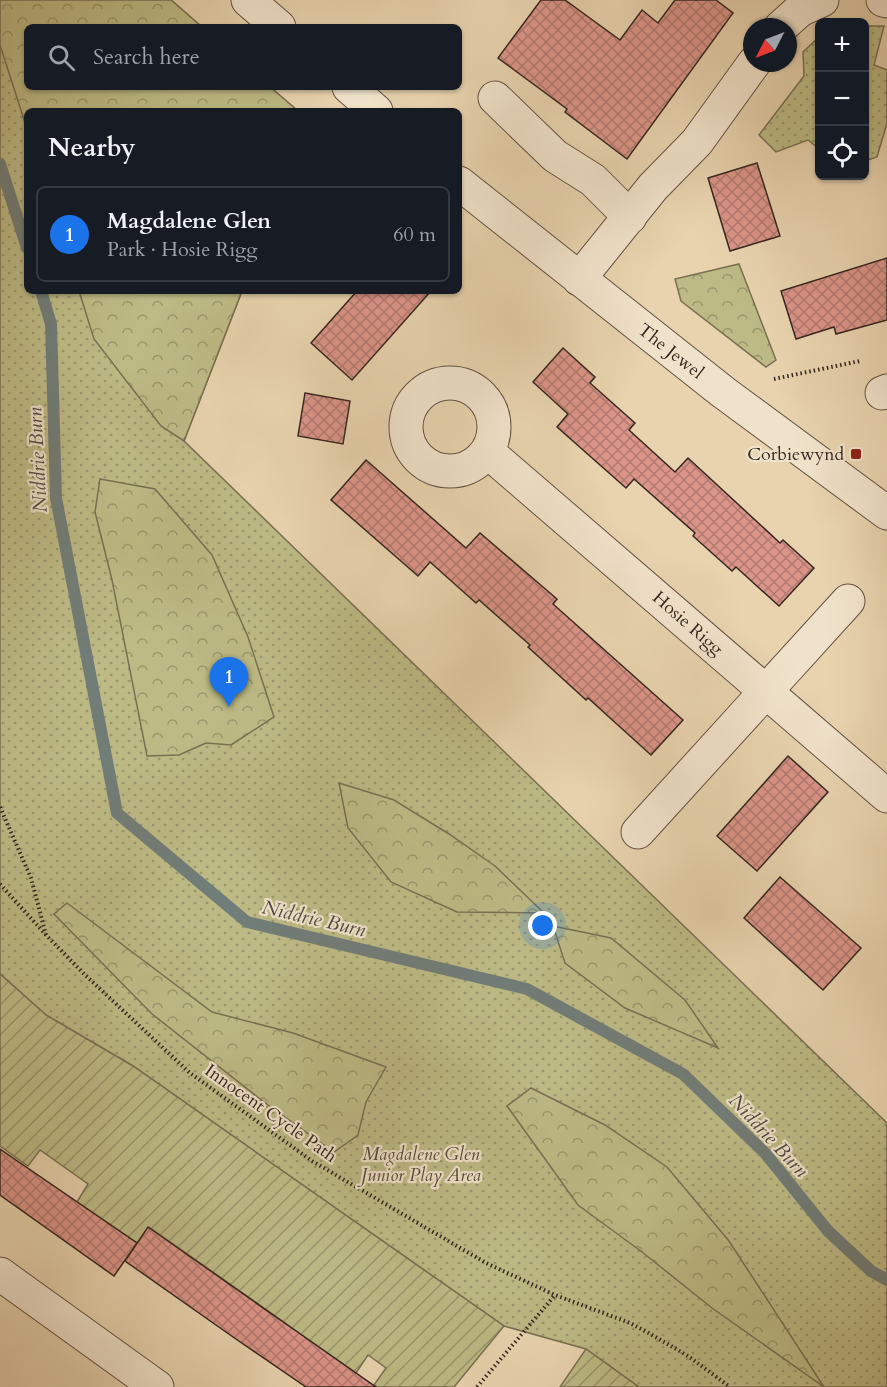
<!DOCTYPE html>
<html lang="en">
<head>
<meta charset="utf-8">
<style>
	:root { --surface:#171b24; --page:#242831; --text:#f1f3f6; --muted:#9ea1a6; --line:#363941; --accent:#1a73e8 }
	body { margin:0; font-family:Cardo,serif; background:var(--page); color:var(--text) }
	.controls { position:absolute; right:18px; top:18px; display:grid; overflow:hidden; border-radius:9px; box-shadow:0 2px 4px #0004 }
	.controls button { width:54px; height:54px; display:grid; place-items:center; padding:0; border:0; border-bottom:2px solid var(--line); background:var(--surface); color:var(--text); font:30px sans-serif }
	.compass { position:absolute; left:743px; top:18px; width:54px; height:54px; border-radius:50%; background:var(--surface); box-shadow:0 2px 4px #0004; rotate:228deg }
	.you { position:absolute; left:543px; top:926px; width:21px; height:21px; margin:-15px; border:4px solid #fff; border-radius:50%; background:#1a73e8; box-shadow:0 0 0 9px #1a73e833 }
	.badge { display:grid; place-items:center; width:39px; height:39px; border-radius:50%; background:var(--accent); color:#fff; font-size:20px; font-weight:700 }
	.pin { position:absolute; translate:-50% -50px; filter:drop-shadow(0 2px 3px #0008) }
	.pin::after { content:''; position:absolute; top:32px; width:21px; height:18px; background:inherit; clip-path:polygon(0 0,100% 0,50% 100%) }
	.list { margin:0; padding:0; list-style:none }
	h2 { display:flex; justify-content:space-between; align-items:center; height:78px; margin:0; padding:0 24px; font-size:26px }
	h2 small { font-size:20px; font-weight:400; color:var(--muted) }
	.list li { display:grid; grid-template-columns:39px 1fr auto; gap:18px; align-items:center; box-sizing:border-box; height:96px; margin:0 12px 12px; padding:0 12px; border:2px solid var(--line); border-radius:9px }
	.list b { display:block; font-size:22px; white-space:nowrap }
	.list p { margin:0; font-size:20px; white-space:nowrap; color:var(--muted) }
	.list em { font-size:20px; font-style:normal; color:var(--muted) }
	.icon { flex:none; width:33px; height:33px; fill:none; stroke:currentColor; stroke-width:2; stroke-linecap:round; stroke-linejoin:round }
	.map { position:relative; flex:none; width:887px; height:1387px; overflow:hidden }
	.search { position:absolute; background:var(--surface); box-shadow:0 2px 4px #0004; left:24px; top:24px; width:438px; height:66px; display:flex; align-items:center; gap:15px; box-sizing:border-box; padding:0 21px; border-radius:9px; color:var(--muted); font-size:22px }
	.panel { position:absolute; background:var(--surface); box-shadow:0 2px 4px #0004; left:24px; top:108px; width:438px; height:186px; border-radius:9px }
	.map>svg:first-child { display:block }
	.grass { fill:url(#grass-dots); stroke:#797053; stroke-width:1.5 }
	.forest { fill:url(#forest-crowns); stroke:#797053; stroke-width:1.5 }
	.garden { fill:url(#garden-furrows); stroke:#797053; stroke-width:1.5 }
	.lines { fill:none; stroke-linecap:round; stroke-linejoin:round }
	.stream { stroke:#717d78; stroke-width:12 }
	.building { fill:url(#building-cross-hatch); stroke:#352721; stroke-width:1.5 }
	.minor-casing { stroke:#625244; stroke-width:35 }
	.path { stroke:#352721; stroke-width:4; stroke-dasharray:1.5 3; stroke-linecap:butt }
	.minor { stroke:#f0e2ca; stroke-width:33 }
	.poi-dot { fill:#8f2418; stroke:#f0e2ca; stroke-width:2 }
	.labels { text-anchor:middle; stroke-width:4.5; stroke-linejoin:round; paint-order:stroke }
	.street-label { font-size:18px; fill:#352721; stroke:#f0e2ca }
	.poi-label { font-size:18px; fill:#352721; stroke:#f0e2ca; text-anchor:end }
	.park-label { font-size:18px; font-style:italic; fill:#574c3a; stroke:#f0e2ca }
	.water-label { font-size:20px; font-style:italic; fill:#4e4b45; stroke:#f0e2ca }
</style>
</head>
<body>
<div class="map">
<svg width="887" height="1387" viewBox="0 0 887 1387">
	<defs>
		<pattern id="grass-dots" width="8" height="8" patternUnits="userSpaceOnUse" patternTransform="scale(1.5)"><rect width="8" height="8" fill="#bdba85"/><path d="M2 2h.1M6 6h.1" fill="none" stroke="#9a976c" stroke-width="1.8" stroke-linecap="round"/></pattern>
		<pattern id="forest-crowns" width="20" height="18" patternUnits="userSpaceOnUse" patternTransform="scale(1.5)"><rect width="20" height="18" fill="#bdba85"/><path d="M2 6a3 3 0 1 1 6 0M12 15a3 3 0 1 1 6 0" fill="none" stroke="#9a976c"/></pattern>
		<pattern id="garden-furrows" width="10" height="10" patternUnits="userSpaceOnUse" patternTransform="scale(1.5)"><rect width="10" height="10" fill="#bdba85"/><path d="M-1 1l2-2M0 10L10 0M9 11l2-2" fill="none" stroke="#9a976c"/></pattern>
		<pattern id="building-cross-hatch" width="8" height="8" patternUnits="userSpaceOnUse" patternTransform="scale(1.5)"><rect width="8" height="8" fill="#db9488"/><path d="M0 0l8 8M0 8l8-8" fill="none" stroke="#b2796f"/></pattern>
	</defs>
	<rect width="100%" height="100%" fill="#e8d3ae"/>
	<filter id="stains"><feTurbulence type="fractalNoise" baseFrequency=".00333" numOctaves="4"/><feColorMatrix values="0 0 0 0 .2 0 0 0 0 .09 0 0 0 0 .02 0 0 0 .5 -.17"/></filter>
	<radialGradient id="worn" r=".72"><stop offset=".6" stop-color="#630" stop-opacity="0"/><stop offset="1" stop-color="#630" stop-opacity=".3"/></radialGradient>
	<path class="grass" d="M0,0H171L202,27H27V87H270L298,111H27V291H242L184,441L887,1123V1387H639L586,1349L504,1326L133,1066L46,1015L0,974Z
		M865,26H884L874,65L887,70V123L877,157L865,161Z
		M819,37V149L808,140L776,152L759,135L804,76L803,52Z"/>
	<path class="forest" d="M0,0H171L202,27H27V87H270L298,111H27V129L0,45Z
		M739,264L776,360L766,367L681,301L675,279Z
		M79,291H242L184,441L161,426L94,339Z
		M100,479L155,489L212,555L248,637L274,717L231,745L206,743L179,755L147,756L112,580L95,512Z
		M339,783L394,800L449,834L495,866L544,913L457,912L391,882L348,828Z
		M67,903L212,1012L293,1033L386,1067L366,1102L358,1135L334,1152L264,1102L152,1014L54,914Z
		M553,926L611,938L685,1000L718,1048L625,1008L565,963Z
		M531,1088L605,1125L667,1167L729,1241L824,1387L712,1308L642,1252L578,1205L507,1106Z"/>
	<path class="garden" d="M0,974L46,1015L133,1066L504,1326L454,1387H377L374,1385L386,1368L368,1355L356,1373L149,1227L137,1243L77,1202L88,1184L40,1150L28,1166L0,1146Z
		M586,1349L639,1387H560Z"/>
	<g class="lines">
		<path class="stream" d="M0,164L27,248
			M41,291L51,324L56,498L117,813L247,922L527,989L683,1074L765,1153L828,1231L871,1271L887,1280"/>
	</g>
	<path class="building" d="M541,0H565L620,40L642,10L658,23L675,0H716L733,13L627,159L565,112L567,109L498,58Z
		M757,163L780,236L730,251L708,178Z
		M887,258V320L836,334L834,327L796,339L781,291Z
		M357,291H431L352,380L311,343Z
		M563,348L595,377L590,383L635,423L629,430L675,472L688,458L780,543L783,540L814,568L779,606L736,567L732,571L693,536L695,533L634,479L626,488L557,427L568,414L533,382Z
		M305,393L350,401L343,444L298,436Z
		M366,460L466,548L480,533L557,599L553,604L683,720L651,755L588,698L586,700L528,647L530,645L479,600L476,603L430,562L418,576L331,500Z
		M788,756L828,792L757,871L717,836Z
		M780,877L861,948L823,990L744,918Z
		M0,1149L137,1243L114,1276L0,1195Z
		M148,1227L296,1331L376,1387H306L233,1337L125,1261Z"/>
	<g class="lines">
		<g class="minor-casing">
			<path id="minor" d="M248,0L279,27
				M883,0L887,1
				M781,27L800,10L822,0
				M349,87L376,111
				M495,98L555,156L593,180L630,217
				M459,183L723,392L887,513
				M579,279L653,187L697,142L754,63
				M406 427a44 44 0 1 1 88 0a44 44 0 1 1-88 0Z
				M882,393L887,391
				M488,452L887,796
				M638,832L848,601
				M0,1274L157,1387"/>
		</g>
		<path class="path" d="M774,379L860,361
			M0,807L31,878L46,935
			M0,884L47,936L84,974L190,1073L312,1161L486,1263L555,1295L630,1323L654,1336L688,1356L730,1387
			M477,1387L555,1295"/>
		<use href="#minor" class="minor"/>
	</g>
	<rect class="poi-dot" x="850" y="448" width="12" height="12" rx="3"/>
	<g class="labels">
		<g class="street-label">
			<text transform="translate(671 351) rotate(38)" y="6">The Jewel</text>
			<text transform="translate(688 623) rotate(41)" y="6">Hosie Rigg</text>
			<text transform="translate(271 1113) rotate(35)" y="6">Innocent Cycle Path</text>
		</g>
		<g class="poi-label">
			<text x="844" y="460">Corbiewynd</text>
		</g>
		<g class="park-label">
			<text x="421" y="1160">Magdalene Glen<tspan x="421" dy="21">Junior Play Area</tspan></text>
		</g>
		<g class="water-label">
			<text transform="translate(37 460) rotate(-93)" y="7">Niddrie Burn</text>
			<text transform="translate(314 918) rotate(13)" y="7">Niddrie Burn</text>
			<text transform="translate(769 1135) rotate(47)" y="7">Niddrie Burn</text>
		</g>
	</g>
	<rect width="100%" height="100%" filter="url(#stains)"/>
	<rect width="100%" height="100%" fill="url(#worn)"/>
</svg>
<div class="controls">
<button>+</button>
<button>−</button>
<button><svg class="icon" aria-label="locate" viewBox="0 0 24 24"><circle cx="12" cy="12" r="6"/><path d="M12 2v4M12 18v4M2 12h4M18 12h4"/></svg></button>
</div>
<svg class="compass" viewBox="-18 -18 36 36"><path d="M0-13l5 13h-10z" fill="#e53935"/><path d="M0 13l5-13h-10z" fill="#9ea1a6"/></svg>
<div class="you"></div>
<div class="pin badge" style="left:229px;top:707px">1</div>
<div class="search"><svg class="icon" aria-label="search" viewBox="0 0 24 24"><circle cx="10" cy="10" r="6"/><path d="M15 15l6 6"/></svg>Search here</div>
<section class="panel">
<h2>Nearby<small></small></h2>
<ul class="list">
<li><span class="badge">1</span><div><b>Magdalene Glen</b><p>Park · Hosie Rigg</p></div><em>60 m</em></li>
</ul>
</section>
</div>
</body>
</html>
